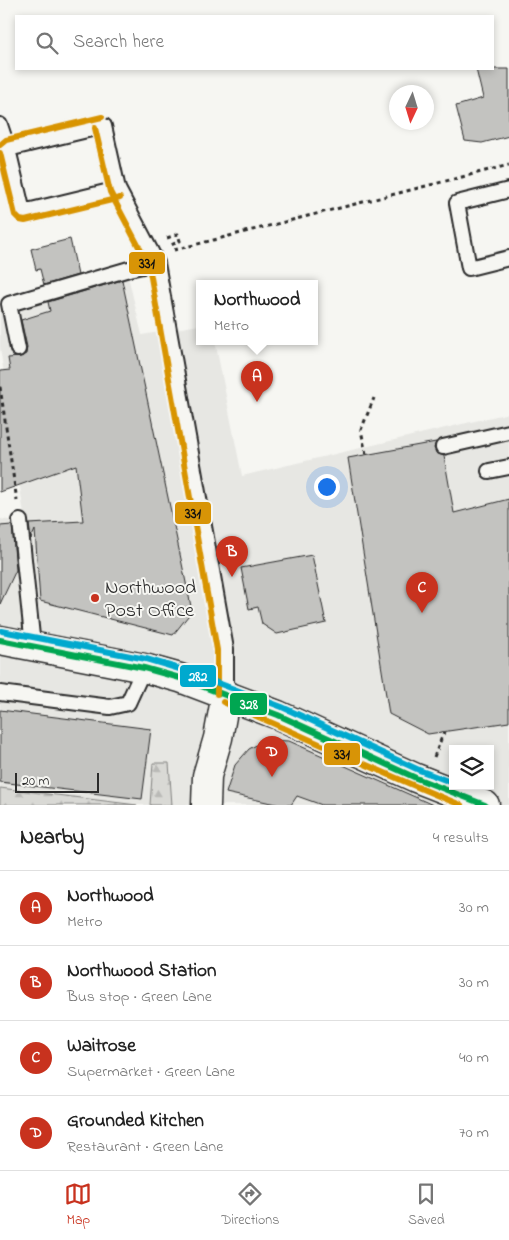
<!DOCTYPE html>
<html lang="en">
<head>
<meta charset="utf-8">
<style>
	:root { --surface:#fff; --page:#f2f2f2; --text:#222; --muted:#767676; --line:#e0e0e0; --accent:#c8321e }
	body { margin:0; font-family:"Indie Flower",sans-serif; background:var(--page); color:var(--text) }
	.controls { position:absolute; right:15px; bottom:15px; display:grid; overflow:hidden; border-radius:0px; box-shadow:0 2px 8px #0003 }
	.controls button { width:45px; height:45px; display:grid; place-items:center; padding:0; border:0; border-bottom:1px solid var(--line); background:var(--surface); color:var(--text); font:25px sans-serif }
	.compass { position:absolute; left:389px; top:85px; width:45px; height:45px; border-radius:50%; background:var(--surface); box-shadow:0 2px 8px #0003; rotate:184deg }
	.scale { position:absolute; left:15px; bottom:12px; width:84px; box-sizing:border-box; padding-left:5px; border:2px solid #2b2b2b; border-top:0; font-size:14px; line-height:18px; white-space:nowrap; color:#2b2b2b; -webkit-text-stroke:4px #f6f6f2; paint-order:stroke }
	.you { position:absolute; left:326px; top:486px; width:18px; height:18px; margin:-12px; border:4px solid #fff; border-radius:50%; background:#1a73e8; box-shadow:0 0 0 8px #1a73e833 }
	.badge { display:grid; place-items:center; width:32px; height:32px; border-radius:50%; background:var(--accent); color:#fff; font-size:16px; font-weight:700 }
	.pin { position:absolute; translate:-50% -41px; filter:drop-shadow(0 1px 2px #0008) }
	.pin::after { content:''; position:absolute; top:26px; width:18px; height:15px; background:inherit; clip-path:polygon(0 0,100% 0,50% 100%) }
	.popup { position:absolute; left:196px; top:280px; width:122px; height:65px; box-sizing:border-box; display:grid; place-content:center; border-radius:0px; background:var(--surface); filter:drop-shadow(0 1px 4px #0005); font-size:16px; white-space:nowrap; color:var(--muted) }
	.popup b { font-size:19px; color:var(--text) }
	.popup::after { content:''; position:absolute; left:50%; top:100%; margin-left:-10px; border:10px solid transparent; border-top-color:var(--surface) }
	.list { margin:0; padding:0; list-style:none }
	h2 { display:flex; justify-content:space-between; align-items:center; height:65px; margin:0; padding:0 20px; font-size:21px }
	h2 small { font-size:16px; font-weight:400; color:var(--muted) }
	.list li { display:grid; grid-template-columns:32px 1fr auto; gap:15px; align-items:center; box-sizing:border-box; height:75px; padding:0 20px; border-top:1px solid var(--line) }
	.list b { display:block; font-size:19px; white-space:nowrap }
	.list p { margin:0; font-size:16px; white-space:nowrap; color:var(--muted) }
	.list em { font-size:16px; font-style:normal; color:var(--muted) }
	.icon { flex:none; width:28px; height:28px; fill:none; stroke:currentColor; stroke-width:2; stroke-linecap:round; stroke-linejoin:round }
	.map { position:relative; flex:none; width:509px; height:805px; overflow:hidden }
	.search { position:absolute; background:var(--surface); box-shadow:0 2px 8px #0003; left:15px; right:15px; top:15px; height:55px; display:flex; align-items:center; gap:12px; box-sizing:border-box; padding:0 18px; border-radius:0px; color:var(--muted); font-size:19px }
	.sheet { height:365px; background:var(--surface) }
	nav { display:flex; justify-content:space-around; align-items:center; box-sizing:border-box; height:70px; border-top:1px solid var(--line); background:var(--surface); font-size:14px; color:var(--muted) }
	nav a { display:grid; justify-items:center; gap:2px }
	nav .on { color:var(--accent) }
	.map>svg:first-child { display:block }
	.built { fill:#e7e7e3; fill-rule:evenodd }
	.forest { fill:url(#forest-firs); stroke:#828280 }
	.building { fill:#c3c3c0; stroke:#2b2b2b }
	.lines { fill:none; stroke-linecap:round; stroke-linejoin:round }
	.lane-casing { stroke:#2b2b2b; stroke-width:18 }
	.street-casing { stroke:#2b2b2b; stroke-width:31 }
	.secondary-casing { stroke:#2b2b2b; stroke-width:31 }
	.path { stroke:#2b2b2b; stroke-width:3; stroke-dasharray:4 4; stroke-linecap:butt }
	.lane { stroke:#f6f6f2; stroke-width:14 }
	.street { stroke:#f6f6f2; stroke-width:28 }
	.secondary { stroke:#f6f6f2; stroke-width:28 }
	.bus-1-casing { stroke:#f6f6f2; stroke-width:10 }
	.bus-2-casing { stroke:#f6f6f2; stroke-width:10 }
	.bus-3-casing { stroke:#f6f6f2; stroke-width:10 }
	.bus-1 { stroke:#00a651; stroke-width:6 }
	.bus-2 { stroke:#d89406; stroke-width:6 }
	.bus-3 { stroke:#00a9ce; stroke-width:6 }
	.poi-dot { fill:#c8321e; stroke:#f6f6f2; stroke-width:2 }
	.labels { text-anchor:middle; stroke-width:4; stroke-linejoin:round; paint-order:stroke }
	.poi-label { font-size:20px; fill:#2b2b2b; stroke:#f6f6f2; text-anchor:start }
	.line-badge { stroke:#f6f6f2; stroke-width:2 }
	.badge-label { font-size:14px; text-anchor:middle; font-weight:bold; fill:#fff }
	.pale-badge-label { font-size:14px; text-anchor:middle; font-weight:bold; fill:#111 }
</style>
</head>
<body>
<div class="map">
<svg width="509" height="805" viewBox="0 0 509 805">
	<defs>
		<pattern id="forest-firs" width="22" height="20" patternUnits="userSpaceOnUse" patternTransform="scale(1.25)"><rect width="22" height="20" fill="#d9d9d5"/><path d="M5 1l3.5 6h-7zM16 11l3.5 6h-7z" fill="#babab7"/></pattern>
	</defs>
	<rect width="100%" height="100%" fill="#f6f6f2"/>
	<filter id="ink" filterUnits="userSpaceOnUse"><feTurbulence type="fractalNoise" baseFrequency=".02" numOctaves="2"/><feDisplacementMap in="SourceGraphic" scale="10" xChannelSelector="R" yChannelSelector="G"/><feConvolveMatrix kernelMatrix="1 2 1 2 8 2 1 2 1" color-interpolation-filters="sRGB"/></filter>
	<g filter="url(#ink)">
		<path class="built" d="M128,276L142,335L199,325L200,341H215L242,476L509,413V805H112L0,790V519L25,522L0,347V311L73,288ZM453,749H490V786H453Z"/>
		<path class="forest" d="M153,763H169L172,805H150Z
			M0,788L137,805H0Z"/>
		<path class="building" d="M476,69H509V136L482,143L465,141L456,106L483,98Z
			M70,239L78,275L44,285L40,269L36,270L31,249Z
			M122,280L192,611L173,635L40,601L35,530L31,539L29,524L83,521L76,465L0,492V371L10,370L8,358L20,357L26,354L27,347L21,320L50,311L48,302Z
			M436,442L434,448L436,453L444,456L454,513L509,499V722L428,734L389,714L348,458Z
			M12,525L16,570L0,604V526Z
			M312,555L326,623L277,634L262,624L258,607L249,609L241,568Z
			M0,710L151,729L142,799L0,782Z
			M266,740L289,741L433,805H322L297,796L291,805H280L226,793L235,765L249,749Z"/>
		<g class="lines">
			<g class="lane-casing">
				<path id="lane" d="M0,125L8,149
					M118,189L23,212L8,149L104,126L118,189L157,263L226,649V694
					M509,190L457,203L469,268L509,258
					M18,349L9,304L129,269L157,263
					M443,447L509,432
					M489,471L509,467
					M20,521L33,646
					M0,693L110,707L128,703L144,668"/>
			</g>
			<g class="street-casing">
				<path id="street" d="M206,805L207,776L218,738L226,694"/>
			</g>
			<g class="secondary-casing">
				<path id="secondary" d="M0,640L144,668L180,678L278,715L416,778L485,805"/>
			</g>
			<path class="path" d="M167,238L178,234L180,241L171,245
				M174,250L509,165
				M0,387L17,501
				M366,454L361,430L374,398
				M434,757L444,732"/>
			<use href="#lane" class="lane"/>
			<use href="#street" class="street"/>
			<use href="#secondary" class="secondary"/>
			<g class="bus-1-casing">
				<path id="bus-1" d="M0,640L144,668L180,678L278,715L416,778L485,805"/>
			</g>
			<g class="bus-2-casing">
				<path id="bus-2" d="M95,128L110,192L149,266L217,650V694
					M0,145L6,140L102,117
					M0,153L15,215L20,220L25,221L120,198
					M223,702C303,735 380,773 461,805"/>
			</g>
			<g class="bus-3-casing">
				<path id="bus-3" d="M2,631L146,659L183,670L282,707L419,770L453,783"/>
			</g>
			<use href="#bus-1" class="bus-1"/>
			<use href="#bus-2" class="bus-2"/>
			<use href="#bus-3" class="bus-3"/>
		</g>
	</g>
	<circle class="poi-dot" cx="95" cy="598" r="5"/>
	<g class="labels">
		<g class="poi-label">
			<text x="105" y="593">Northwood<tspan x="105" dy="23">Post Office</tspan></text>
		</g>
	</g>
	<g class="line-badge">
		<rect x="128" y="251" width="38" height="24" rx="5" fill="#d89406"/>
		<rect x="174" y="501" width="38" height="24" rx="5" fill="#d89406"/>
		<rect x="179" y="664" width="38" height="24" rx="5" fill="#00a9ce"/>
		<rect x="229" y="692" width="39" height="24" rx="5" fill="#00a651"/>
		<rect x="323" y="742" width="38" height="24" rx="5" fill="#d89406"/>
	</g>
	<g class="badge-label">
		<text x="198" y="681">282</text>
		<text x="249" y="709">328</text>
	</g>
	<g class="pale-badge-label">
		<text x="147" y="268">331</text>
		<text x="193" y="518">331</text>
		<text x="342" y="759">331</text>
	</g>
</svg>
<div class="controls">
<button><svg class="icon" aria-label="layers" viewBox="0 0 24 24"><path d="M12 4l9 5-9 5-9-5zM3 14l9 5 9-5"/></svg></button>
</div>
<svg class="compass" viewBox="-18 -18 36 36"><path d="M0-13l5 13h-10z" fill="#e53935"/><path d="M0 13l5-13h-10z" fill="#767676"/></svg>
<div class="scale">20 m</div>
<div class="you"></div>
<div class="pin badge" style="left:257px;top:402px">A</div>
<div class="popup"><b>Northwood</b>Metro</div>
<div class="pin badge" style="left:232px;top:577px">B</div>
<div class="pin badge" style="left:422px;top:613px">C</div>
<div class="pin badge" style="left:272px;top:777px">D</div>
<div class="search"><svg class="icon" aria-label="search" viewBox="0 0 24 24"><circle cx="10" cy="10" r="6"/><path d="M15 15l6 6"/></svg>Search here</div>
</div>
<section class="sheet">
<h2>Nearby<small>4 results</small></h2>
<ul class="list">
<li><span class="badge">A</span><div><b>Northwood</b><p>Metro</p></div><em>30 m</em></li>
<li><span class="badge">B</span><div><b>Northwood Station</b><p>Bus stop · Green Lane</p></div><em>30 m</em></li>
<li><span class="badge">C</span><div><b>Waitrose</b><p>Supermarket · Green Lane</p></div><em>40 m</em></li>
<li><span class="badge">D</span><div><b>Grounded Kitchen</b><p>Restaurant · Green Lane</p></div><em>70 m</em></li>
</ul>
</section>
<nav>
<a class="on"><svg class="icon" aria-label="map" viewBox="0 0 24 24"><path d="M3 6l6-2 6 2 6-2v14l-6 2-6-2-6 2zM9 4v14M15 6v14"/></svg>Map</a>
<a><svg class="icon" aria-label="directions" viewBox="0 0 24 24"><path d="M12 3l9 9-9 9-9-9zM9 14v-3h6M13 9l2 2-2 2"/></svg>Directions</a>
<a><svg class="icon" aria-label="saved" viewBox="0 0 24 24"><path d="M7 4h10v16l-5-4-5 4z"/></svg>Saved</a>
</nav>
</body>
</html>
